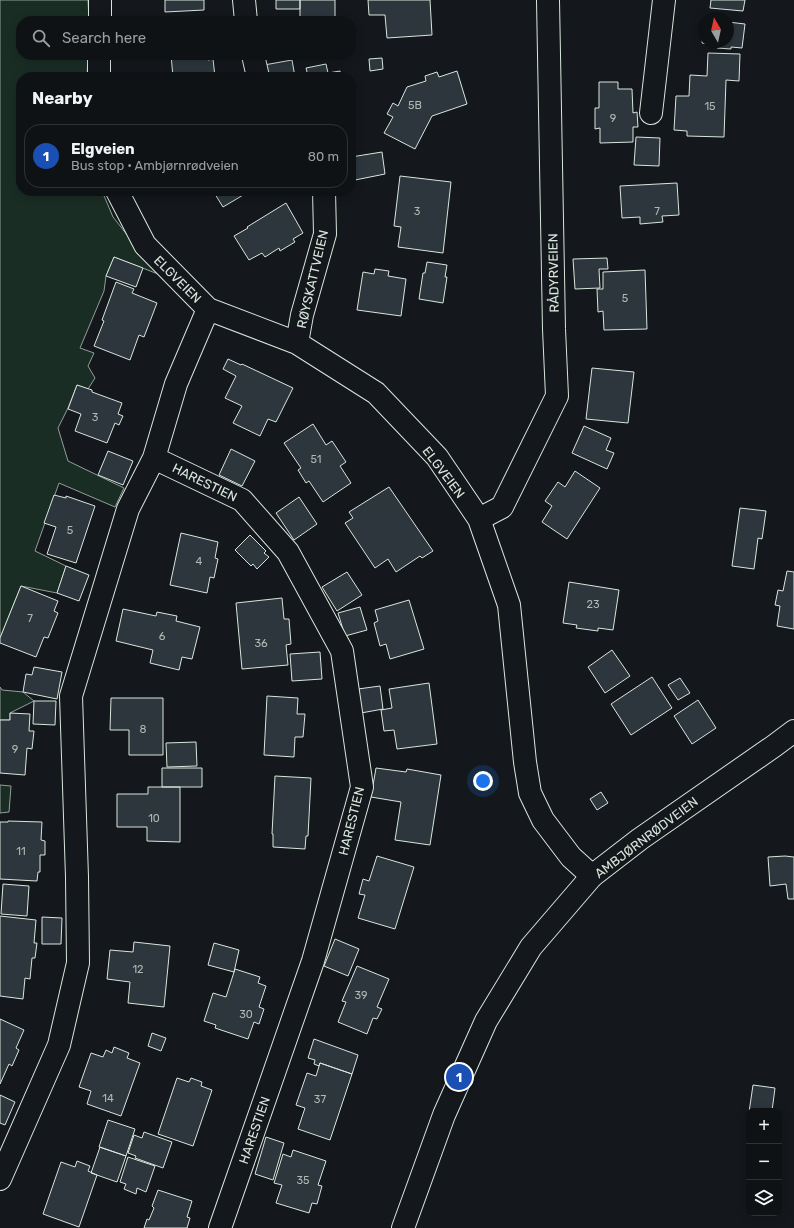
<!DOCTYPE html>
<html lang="en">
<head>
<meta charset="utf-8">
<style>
	:root { --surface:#0f1215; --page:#1d2022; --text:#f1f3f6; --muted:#9b9ea0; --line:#2f3234; --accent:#0f766e }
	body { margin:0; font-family:Rubik,sans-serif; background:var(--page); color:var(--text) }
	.controls { position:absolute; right:12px; bottom:12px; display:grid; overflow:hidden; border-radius:8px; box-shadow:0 2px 10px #0003 }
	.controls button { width:36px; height:36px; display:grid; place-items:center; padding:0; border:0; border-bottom:1px solid var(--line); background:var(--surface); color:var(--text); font:20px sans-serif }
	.compass { position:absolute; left:698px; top:12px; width:36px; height:36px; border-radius:50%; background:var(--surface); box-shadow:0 2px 10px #0003; rotate:351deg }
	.you { position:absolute; left:483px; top:781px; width:14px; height:14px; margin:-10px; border:3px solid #fff; border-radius:50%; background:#1a73e8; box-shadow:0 0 0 6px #1a73e833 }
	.badge { display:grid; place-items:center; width:26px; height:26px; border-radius:50%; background:var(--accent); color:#fff; font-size:13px; font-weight:700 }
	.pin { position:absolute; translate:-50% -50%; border:2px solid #fff; box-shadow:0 1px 4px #0006 }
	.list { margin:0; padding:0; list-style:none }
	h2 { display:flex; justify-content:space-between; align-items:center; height:52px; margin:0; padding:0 16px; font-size:17px }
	h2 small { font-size:13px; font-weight:400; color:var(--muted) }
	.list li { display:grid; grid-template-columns:26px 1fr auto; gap:12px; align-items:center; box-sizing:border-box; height:64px; margin:0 8px 8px; padding:0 8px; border:1px solid var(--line); border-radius:16px }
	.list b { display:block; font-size:15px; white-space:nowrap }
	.list p { margin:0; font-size:13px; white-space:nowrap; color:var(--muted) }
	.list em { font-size:13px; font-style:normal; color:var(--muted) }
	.icon { flex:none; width:22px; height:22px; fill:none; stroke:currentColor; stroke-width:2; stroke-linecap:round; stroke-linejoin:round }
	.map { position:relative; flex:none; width:794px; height:1228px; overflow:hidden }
	.search { position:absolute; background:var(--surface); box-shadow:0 2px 10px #0003; left:16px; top:16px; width:340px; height:44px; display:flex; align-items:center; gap:10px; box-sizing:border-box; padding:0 14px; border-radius:16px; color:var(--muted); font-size:15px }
	.panel { position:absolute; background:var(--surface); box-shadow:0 2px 10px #0003; left:16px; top:72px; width:340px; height:124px; border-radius:16px }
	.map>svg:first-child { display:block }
	.green { fill:#1a2d24; stroke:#939e99 }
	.building { fill:#2c363c; stroke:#d8e6dc }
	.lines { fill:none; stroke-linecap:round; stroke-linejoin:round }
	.minor-casing { stroke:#d8e6dc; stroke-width:24 }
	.tertiary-casing { stroke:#d8e6dc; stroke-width:24 }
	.minor { stroke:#14181c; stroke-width:22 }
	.tertiary { stroke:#14181c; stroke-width:22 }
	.labels { text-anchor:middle; stroke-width:3; stroke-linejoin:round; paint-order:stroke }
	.number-label { font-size:11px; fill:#adbab4 }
	.street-label { font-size:13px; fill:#d8e6dc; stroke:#14181c }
</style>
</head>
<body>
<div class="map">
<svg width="794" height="1228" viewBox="0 0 794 1228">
	<rect width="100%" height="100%" fill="#14181c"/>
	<path class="green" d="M0,0H88L89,21H21V55H88L87,77H21V191H102L113,217L158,274L114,257L106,276L104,291L80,348L94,353L88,366L95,378L88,389L77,385L68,408L58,428L68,461L124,488L115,507L59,483L35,551L66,566L57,593L21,586L0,638Z
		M0,687L2,690L23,692L34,701L10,713V720H0Z
		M0,785L11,786L9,812L0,813Z"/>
	<path class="building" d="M165,0H204V10L165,12Z
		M276,0H300V9H276Z
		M300,0H335V21H300Z
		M368,0H430L432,35L387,38L385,15H369Z
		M711,0H745L743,11L710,8Z
		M728,22L745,24L742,48L731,47V49L717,48V45L702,43L704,28V42H728Z
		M708,53L740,54L739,81L726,80L724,137L687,136V131L674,130L676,96H689L690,75L707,76Z
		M171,55H208V60L213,59L215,77H173Z
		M382,58L383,69L370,71L369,59Z
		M292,60L295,77H266L264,65Z
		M326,64L328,73L340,71L341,77H306L308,76L306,68Z
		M457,71L467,104L432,116L415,149L384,133L393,117L387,114L393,103L398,106L407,87L426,81L425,76L437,72L439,77Z
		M237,75L238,77H216Z
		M599,82H618V89H632L633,113L637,112L638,127H633V142L600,143V128L595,129V108H599Z
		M636,137L660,138L659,166L634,165Z
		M382,152L385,174L355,180L351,157Z
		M400,176L451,182L443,253L398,247L401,227L394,226Z
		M677,183L679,215L662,216L663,222L640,224V217L622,218L620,186Z
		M213,191H250L223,207Z
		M286,203L303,233L293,239L295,242L280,251L279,248L265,257L262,253L249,260L234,236L248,228L247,227Z
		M114,257L143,268L136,287L106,276Z
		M607,258L608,269H599L600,288L575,289L573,259Z
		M427,262L447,265L445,277H447L443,303L419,299L423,273H425Z
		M375,269L389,271L388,276L406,279L401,316L357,310L363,272L374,274Z
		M645,270L647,329L604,330L603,311L598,312L597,289H603V272Z
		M116,282L134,289L132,293L157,303L144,337L139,335L130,360L94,346L104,321L102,320Z
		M228,359L241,365L242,364L293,388L276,422L268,419L260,436L233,423L242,406L225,398L236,376L223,369Z
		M592,368L634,372L628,423L586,419Z
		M77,385L92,390V392L122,403L118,414L123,416L119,425L115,423L107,443L75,431L81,414L68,409Z
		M313,424L326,445L332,441L346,462L340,466L351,483L323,502L309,481L306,483L298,470L301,468L284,443Z
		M584,426L611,438L606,450L614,453L607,469L572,453Z
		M231,449L255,461L242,486L219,475Z
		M108,451L133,461L123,485L98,475Z
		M575,471L600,488L567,539L542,522L552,506L545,501L558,482L565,487Z
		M389,487L433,551L422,558L420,556L396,572L388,559L375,568L345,523L353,518L349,512Z
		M54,495L66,498V496L95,506L76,563L47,554L56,527L44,523Z
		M299,497L317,524L294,540L276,513Z
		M740,508L766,511L762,539L758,538L754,569L732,566Z
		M181,533L218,542L215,558L218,559L214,578L210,577L207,593L170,585Z
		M250,535L266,551L264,553L269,557L257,569L253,564L251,566L235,550Z
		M66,566L89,575L79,601L57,593Z
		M787,571L794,572V629L777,626L780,606L775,605L778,590L783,591Z
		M347,572L362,595L337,611L322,587Z
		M569,582L619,590L613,630L598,628V631L576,628L577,625L563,623Z
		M21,586L58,601L54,611L58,613L48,638L44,637L36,657L0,643V638Z
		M282,598L284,619H289L291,644L286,645L288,665L242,669L236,603Z
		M409,600L424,649L390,659L386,644L380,646L374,623L378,621L375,610Z
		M360,607L367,630L345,636L338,613Z
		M123,609L156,616L157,612L177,616L176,621L200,627L192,659L182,657L179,670L150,663L153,650L116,641Z
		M612,650L630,676L605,693L588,667Z
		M320,652L322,679L292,681L290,654Z
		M34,667L62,672L57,699L23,692L26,674L32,675Z
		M652,677L672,708L631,735L611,704Z
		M680,678L690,693L678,700L668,685Z
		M429,683L437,744L397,749L394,730L384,731L381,710L392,708L389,689Z
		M380,686L383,709L361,713L358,689Z
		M267,696L298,698L297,714H305L303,737H295L294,757L264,755Z
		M111,698H163V755H129V730H110Z
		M698,700L716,728L692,744L674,716Z
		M34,701H56L55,725L33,724Z
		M10,713L30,714L29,731H34L32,749L27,748L25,775L0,773V720H10Z
		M196,742L197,766L167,767L166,743Z
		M162,768H202V787H162Z
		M376,768L406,772L407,769L441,775L430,845L395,840L401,802L371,797Z
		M275,776L311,778L308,836H306L305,849L273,847V834H272Z
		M148,787H180V842L147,841V827H117V794H148Z
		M601,792L608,803L597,810L590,799Z
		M8,821L42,822L41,840L45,841V855H40V872H38L37,881L0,879V822H8Z
		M377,856L414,867L395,929L358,918L365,895L359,894L363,879L369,881Z
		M785,856L794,857V899H788L786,884L770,886L768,857Z
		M3,884L29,886L27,916L1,914Z
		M0,916L36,920L34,943H37L35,958H32L30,979L25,978L23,999L0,996Z
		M42,917L62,918L61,944H42Z
		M335,939L359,949L348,976L324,966Z
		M134,942L170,946L164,1007L128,1003L130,982L107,979L110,950L133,952Z
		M214,943L239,950L234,972L208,965Z
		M357,966L389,979L377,1007L382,1009L377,1019L373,1018L367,1034L338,1022L346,1002L342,1001Z
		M235,969L260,977L258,983L266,986L259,1007L264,1009L259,1024L254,1022L248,1039L215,1028L216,1025L204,1021L213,993L226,997Z
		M0,1019L24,1030L16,1048L19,1050L12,1066L9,1064L0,1084Z
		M152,1033L166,1038L161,1051L148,1046Z
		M314,1039L358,1055L352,1074L320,1063L319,1066L314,1064L315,1060L308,1058Z
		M114,1047L129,1053L127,1058L140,1063L121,1116L87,1104L91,1091L79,1087L91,1053L103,1057L106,1050L112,1053Z
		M320,1063L352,1074L330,1140L298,1129L305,1108L296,1105L307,1073L316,1076Z
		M177,1078L189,1082L191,1078L202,1082L201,1086L212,1090L193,1146L158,1134Z
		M753,1085L775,1088L772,1111H749V1119H748Z
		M0,1095L15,1102L5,1125L0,1123Z
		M108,1120L135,1129L126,1156L99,1147Z
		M144,1132L172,1142L163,1168L135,1158L136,1156L128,1153L134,1135L142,1138Z
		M266,1137L284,1143L273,1180L255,1174Z
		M100,1147L126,1156L117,1182L91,1173Z
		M293,1150L326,1161L318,1185L322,1186L317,1204L312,1203L309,1213L276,1203L282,1185L274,1183L283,1154L291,1157Z
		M128,1157L155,1166L146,1192L137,1188L136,1194L124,1189L126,1184L120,1182Z
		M77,1161L90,1166L88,1171L97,1175L79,1227L43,1214L61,1162L75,1167Z
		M158,1190L192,1201L187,1217L190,1218L187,1228H144L147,1219L149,1220L154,1208L152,1206Z"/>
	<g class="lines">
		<g class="minor-casing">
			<path id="minor" d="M244,0L246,21
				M100,21V0
				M253,55L258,77
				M99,77V55
				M651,113L664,0
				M117,191L145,245L208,309L297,343L376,393L437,457L479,519L509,605L525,762L530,793L543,820L571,857L592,876
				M297,343L302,315L325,234L324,191
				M154,458L242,500L288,552L342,651L362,787L313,961L220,1228
				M479,519L502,507L557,396L554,329L548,0
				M0,1179L59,1045L78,963L77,877L71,696L128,509L154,458L176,384L208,309"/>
		</g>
		<g class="tertiary-casing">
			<path id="tertiary" d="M403,1228L444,1115L486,1021L531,947L592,876L640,839L774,746L794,731"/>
		</g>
		<use href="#minor" class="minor"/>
		<use href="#tertiary" class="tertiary"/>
	</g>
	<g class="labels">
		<g class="number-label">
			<text x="415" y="109">5B</text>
			<text x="710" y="110">15</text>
			<text x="613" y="122">9</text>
			<text x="417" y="215">3</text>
			<text x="657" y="215">7</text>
			<text x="625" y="302">5</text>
			<text x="95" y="421">3</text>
			<text x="316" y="463">51</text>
			<text x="70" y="534">5</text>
			<text x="199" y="565">4</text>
			<text x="593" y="608">23</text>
			<text x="30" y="622">7</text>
			<text x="162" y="640">6</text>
			<text x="261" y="647">36</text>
			<text x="143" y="733">8</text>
			<text x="15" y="753">9</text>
			<text x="154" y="822">10</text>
			<text x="21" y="855">11</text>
			<text x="138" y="973">12</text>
			<text x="361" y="999">39</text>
			<text x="246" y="1018">30</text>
			<text x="108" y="1102">14</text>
			<text x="320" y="1103">37</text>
			<text x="303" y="1184">35</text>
		</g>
		<g class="street-label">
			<text transform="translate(553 273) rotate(-91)" y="5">RÅDYRVEIEN</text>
			<text transform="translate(178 279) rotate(45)" y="5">ELGVEIEN</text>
			<text transform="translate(312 279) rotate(-77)" y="5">RØYSKATTVEIEN</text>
			<text transform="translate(444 472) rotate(53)" y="5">ELGVEIEN</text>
			<text transform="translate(205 482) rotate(26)" y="5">HARESTIEN</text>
			<text transform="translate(351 821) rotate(-76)" y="5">HARESTIEN</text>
			<text transform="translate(646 837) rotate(-37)" y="5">AMBJØRNRØDVEIEN</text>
			<text transform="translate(254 1130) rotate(-71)" y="5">HARESTIEN</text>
		</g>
	</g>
</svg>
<div class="controls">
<button>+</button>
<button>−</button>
<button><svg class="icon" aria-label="layers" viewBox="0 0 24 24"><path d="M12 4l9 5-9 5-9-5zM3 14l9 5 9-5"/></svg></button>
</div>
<svg class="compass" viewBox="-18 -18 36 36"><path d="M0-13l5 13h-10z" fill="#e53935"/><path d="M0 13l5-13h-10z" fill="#9b9ea0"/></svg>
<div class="you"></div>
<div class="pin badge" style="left:459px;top:1077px;background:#1a4fb4">1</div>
<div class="search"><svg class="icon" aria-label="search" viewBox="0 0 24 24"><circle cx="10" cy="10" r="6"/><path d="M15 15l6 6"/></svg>Search here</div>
<section class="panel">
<h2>Nearby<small></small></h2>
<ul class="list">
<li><span class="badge" style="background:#1a4fb4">1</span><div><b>Elgveien</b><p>Bus stop · Ambjørnrødveien</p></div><em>80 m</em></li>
</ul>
</section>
</div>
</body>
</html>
